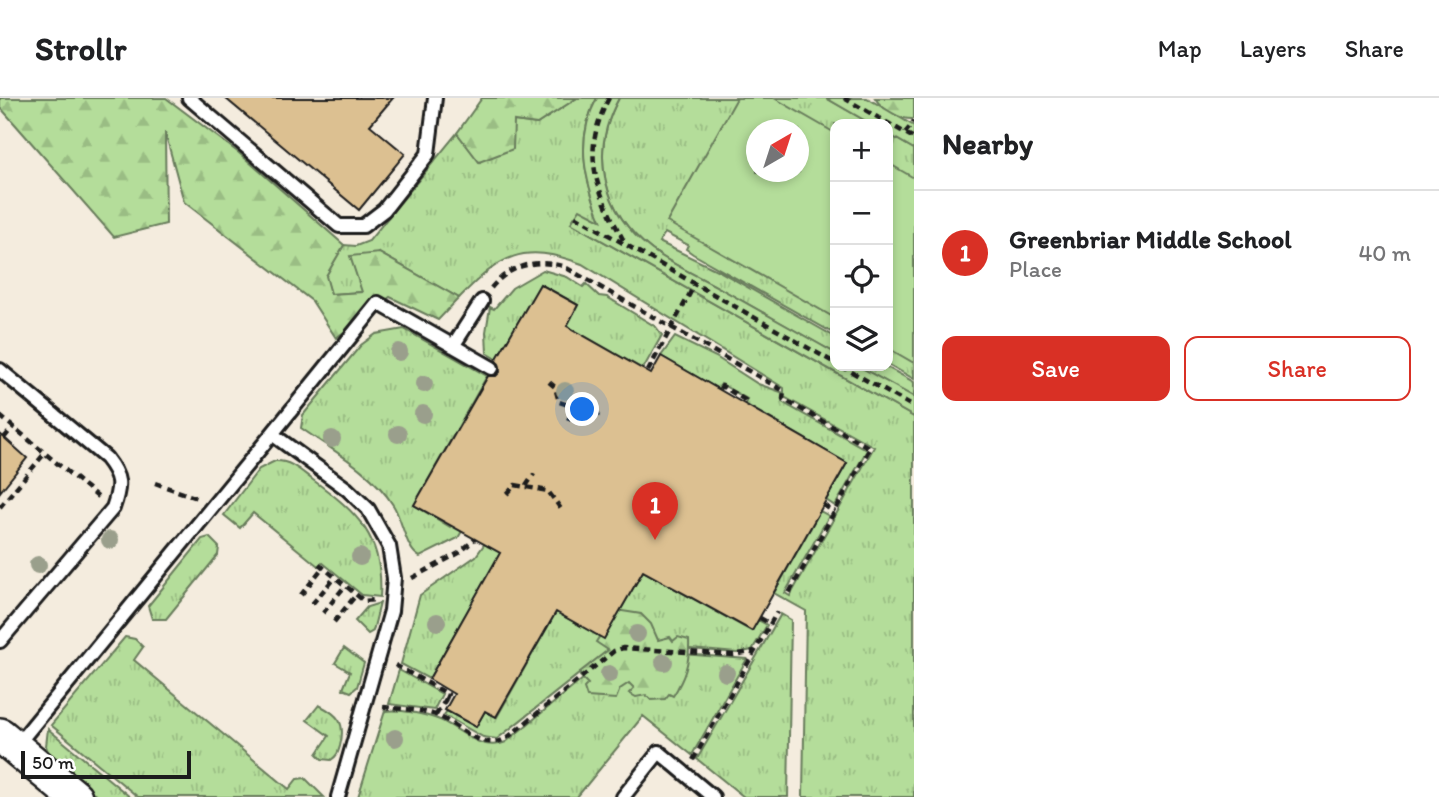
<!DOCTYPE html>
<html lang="en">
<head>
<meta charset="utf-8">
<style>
	:root { --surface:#fff; --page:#f6f6f6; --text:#202124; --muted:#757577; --line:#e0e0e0; --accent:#d93025 }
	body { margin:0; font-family:Itim,sans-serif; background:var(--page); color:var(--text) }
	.controls { position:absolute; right:21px; top:21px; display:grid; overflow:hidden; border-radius:14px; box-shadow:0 4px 10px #0003 }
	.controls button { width:63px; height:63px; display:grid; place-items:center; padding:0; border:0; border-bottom:2px solid var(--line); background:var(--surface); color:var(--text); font:35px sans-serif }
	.compass { position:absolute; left:746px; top:21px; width:63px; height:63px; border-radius:50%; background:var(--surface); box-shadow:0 4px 10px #0003; rotate:39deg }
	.scale { position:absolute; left:21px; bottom:18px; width:170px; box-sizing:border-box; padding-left:7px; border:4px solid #1c1c1c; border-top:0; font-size:19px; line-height:24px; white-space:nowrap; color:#1c1c1c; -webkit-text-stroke:5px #fff; paint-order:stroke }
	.you { position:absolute; left:583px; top:312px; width:24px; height:24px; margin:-18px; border:5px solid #fff; border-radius:50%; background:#1a73e8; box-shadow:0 0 0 10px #1a73e833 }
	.badge { display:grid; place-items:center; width:46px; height:46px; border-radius:50%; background:var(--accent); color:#fff; font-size:23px; font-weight:700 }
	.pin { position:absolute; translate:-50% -58px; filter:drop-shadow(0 2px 4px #0008) }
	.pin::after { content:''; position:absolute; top:37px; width:24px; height:21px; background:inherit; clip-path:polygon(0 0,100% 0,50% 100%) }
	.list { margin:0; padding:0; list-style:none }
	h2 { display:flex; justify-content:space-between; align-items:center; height:91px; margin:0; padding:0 28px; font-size:30px }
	h2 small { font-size:23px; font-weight:400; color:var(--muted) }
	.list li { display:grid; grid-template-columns:46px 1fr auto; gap:21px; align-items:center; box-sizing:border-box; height:126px; padding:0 28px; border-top:2px solid var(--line) }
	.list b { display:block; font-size:26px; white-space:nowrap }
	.list p { margin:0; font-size:23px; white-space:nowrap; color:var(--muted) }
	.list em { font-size:23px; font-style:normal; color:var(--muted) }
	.actions { display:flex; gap:14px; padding:21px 28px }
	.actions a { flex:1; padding:16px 0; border:2px solid var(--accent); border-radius:14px; text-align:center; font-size:24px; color:var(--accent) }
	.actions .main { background:var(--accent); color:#fff }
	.icon { flex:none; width:38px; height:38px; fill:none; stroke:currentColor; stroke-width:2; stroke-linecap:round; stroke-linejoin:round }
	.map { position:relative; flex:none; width:914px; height:699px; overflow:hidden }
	header { display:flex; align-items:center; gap:42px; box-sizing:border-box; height:98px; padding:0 35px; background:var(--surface); border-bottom:2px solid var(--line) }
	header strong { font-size:33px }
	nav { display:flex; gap:38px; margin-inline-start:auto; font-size:24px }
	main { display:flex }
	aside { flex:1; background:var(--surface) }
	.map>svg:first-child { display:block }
	.grass { fill:url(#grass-tufts); stroke:#687c5b; stroke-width:2; fill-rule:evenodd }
	.forest { fill:url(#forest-firs); stroke:#687c5b; stroke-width:2 }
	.pitch { fill:#b4dd9a; stroke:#687c5b; stroke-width:2; fill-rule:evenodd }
	.building { fill:#dcc091; stroke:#1c1c1c; stroke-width:2 }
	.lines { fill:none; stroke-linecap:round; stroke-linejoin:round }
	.lane-casing { stroke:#1c1c1c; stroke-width:18 }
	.secondary-casing { stroke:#1c1c1c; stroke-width:38 }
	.path { stroke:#1c1c1c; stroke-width:4.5; stroke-dasharray:7 5; stroke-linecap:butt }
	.lane { stroke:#fff; stroke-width:12 }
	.secondary { stroke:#fff; stroke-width:33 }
	.tree { fill:#9a9f8c }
</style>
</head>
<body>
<header>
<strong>Strollr</strong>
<nav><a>Map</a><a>Layers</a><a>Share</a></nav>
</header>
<main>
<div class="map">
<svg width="914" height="699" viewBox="0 0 914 699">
	<defs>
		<pattern id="grass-tufts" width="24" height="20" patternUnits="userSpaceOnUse" patternTransform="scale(1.75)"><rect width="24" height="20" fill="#b4dd9a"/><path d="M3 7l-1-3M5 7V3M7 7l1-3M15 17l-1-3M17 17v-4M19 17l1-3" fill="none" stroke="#9abd84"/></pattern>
		<pattern id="forest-firs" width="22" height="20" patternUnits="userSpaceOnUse" patternTransform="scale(1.75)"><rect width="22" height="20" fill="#b4dd9a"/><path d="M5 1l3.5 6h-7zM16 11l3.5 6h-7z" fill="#9abd84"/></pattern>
	</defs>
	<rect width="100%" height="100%" fill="#f4ecde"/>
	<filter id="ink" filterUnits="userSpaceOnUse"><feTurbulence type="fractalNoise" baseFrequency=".0143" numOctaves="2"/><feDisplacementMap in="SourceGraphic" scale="14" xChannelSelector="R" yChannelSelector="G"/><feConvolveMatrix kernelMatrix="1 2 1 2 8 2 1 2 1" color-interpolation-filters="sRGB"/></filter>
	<g filter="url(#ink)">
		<path class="grass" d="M577,0H597C575,41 584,82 602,123L575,118L571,125L914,319V699H803L806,513L774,495L820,413L829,418L785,495L790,498L874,349L784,299L782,304L867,352L835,408L826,402L847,365L745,306L747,301L721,286L718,291L661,258L675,239L716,259L758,286L784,295V290L582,166C522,143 500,158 459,200L379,155L362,194L331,196L325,178L344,147L356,148L369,143L457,35L480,64L514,23L537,26Z
			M619,0H826L871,26H835V236L693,156L686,151L688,147L665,135L659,144L719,173L835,239V255C798,234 760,213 723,192C700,179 673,167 652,152C602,114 589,54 619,0ZM757,32H799V74H757Z
			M888,36L914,51V281L888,266Z
			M543,172L567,179L583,189L586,186L599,198L607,199L656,229L662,237L643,271L567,228L578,207L540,186L497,261L487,255L486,234L490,209L494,211L512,190Z
			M404,231L487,278L414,407L450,429L457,419L471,418L458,440L420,459C406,453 402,420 393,407C372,373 333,353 301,330L303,317L361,247L376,236Z
			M858,268H885L914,284V299Z
			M275,363C291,362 302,374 313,382C358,415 384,439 380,499L362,497L322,464L318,468L253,415L240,430L224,417L259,371Z
			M495,431L509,440L429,581L401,566L420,497L476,458Z
			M209,439L219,449L218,457L166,521H152L148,508L202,441Z
			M643,473L751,533L758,522L767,527L752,552L737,555L632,546L608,553L497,641L483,639L444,617L447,613L476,629L485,613L497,619L556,514L604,541Z
			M380,505L373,533L368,536L355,523L367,509Z
			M781,516L791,522L788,699H744L697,661Z
			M125,539L135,541L143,549L134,562L289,691L297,681L305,680L324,699H138L51,627Z
			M344,550L364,565L357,589L351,594L343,591L350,574L335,565Z
			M643,553L747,561L692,657L643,618L577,699H358L385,613C401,611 425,616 440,622C461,631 481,655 506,644L605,563Z
			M399,572L442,596L434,612L389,606Z
			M319,607C339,617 346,625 340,648C338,655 337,658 331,662L322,661L317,656L329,638L307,622Z
			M48,631L130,699H98L50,659L46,648Z"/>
		<path class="forest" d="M0,0H166L239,55L344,147L326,178L331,196L362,194L350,158L379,155L459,200L438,222L390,199L336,240L312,203L184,104L165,34L166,126L114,139L0,9Z
			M482,0H577L537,26L514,23L513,51L479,64L457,35Z
			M875,0H914V21C901,22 883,13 875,0Z
			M616,512L641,516L651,526L658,542L670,539L673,543L678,539L689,542C690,565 684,581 673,598L669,596L665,601L651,602L646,597L636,599L629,595L634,590L629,585L620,591L616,601L587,599L584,590L588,586L580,578V574L608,552L596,544Z"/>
		<path class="pitch" d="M597,0H619C589,54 602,114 652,152C673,167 700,179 723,192C760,213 798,234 835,255V268H858L914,299V319L571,125L580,111L601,122C584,81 575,41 597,0Z
			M737,0H774L835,35V220L667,124ZM757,32H799V74H757Z
			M826,0H867L914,28V51L888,36V26H871Z
			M888,65L914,80V265L888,250Z"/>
		<path class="building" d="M225,0H393L370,27L405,56L359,112Z
			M540,186L578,207L567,228L651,276L661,258L847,365L752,533L643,473L604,541L556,514L496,619L485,613L476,629L445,612L454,596L429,581L500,455L414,407L488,278H496L500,274L496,262Z
			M0,336L27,360L0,394Z"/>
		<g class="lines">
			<g class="lane-casing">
				<path id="lane" d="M189,0L339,128H363L384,112L428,56L435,0
					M453,248L482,203
					M0,272L106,360C121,379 121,387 113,410L0,543
					M272,336L378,205L492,270
					M17,647L272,336L347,391L368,411L389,448L394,480L391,513L338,699
					M623,699L659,654L713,699"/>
			</g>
			<g class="secondary-casing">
				<path id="secondary" d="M0,637L75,699"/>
			</g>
			<path class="path" d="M609,0C579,56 597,94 625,145
				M844,0L914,40
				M905,35L914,24
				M575,118L835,265
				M491,190C510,167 535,161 563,168L784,293L783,301L870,350L788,497
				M841,268L914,309
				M648,273L695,186
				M549,284L555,289L559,304L600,317
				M720,291L722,288L745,302L744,305
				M0,318L99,400
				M568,322L576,308
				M4,340L13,329
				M155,385L200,401
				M526,388L534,376
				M507,396L515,387L548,393L561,411
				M823,407L835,414
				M0,409L45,355
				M319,466L364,503L375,502
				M412,480L459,455L475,441
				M301,497L323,469
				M312,506L335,479
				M323,515L345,488
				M760,520L771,526
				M334,524L356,497
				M395,567L448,596L446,601L450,603
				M383,609C400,611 422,611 438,618C459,627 484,656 508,639L614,553L623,550L734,557L755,553
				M436,617L446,601
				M693,662L777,514"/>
			<use href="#lane" class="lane"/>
			<use href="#secondary" class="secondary"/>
		</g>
		<g class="tree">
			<circle cx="399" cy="254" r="9"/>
			<circle cx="424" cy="286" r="9"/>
			<circle cx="565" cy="293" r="9"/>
			<circle cx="423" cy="316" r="9"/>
			<circle cx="398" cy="336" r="9"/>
			<circle cx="332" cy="341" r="9"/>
			<circle cx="110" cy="442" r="9"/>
			<circle cx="360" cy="459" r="9"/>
			<circle cx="38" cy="467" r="9"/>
			<circle cx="437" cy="524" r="9"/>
			<circle cx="637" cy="536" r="9"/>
			<circle cx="664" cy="564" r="9"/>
			<circle cx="726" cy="575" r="9"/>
			<circle cx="609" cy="576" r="9"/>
			<circle cx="395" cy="640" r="9"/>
		</g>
	</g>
</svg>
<div class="controls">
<button>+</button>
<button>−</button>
<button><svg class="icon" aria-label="locate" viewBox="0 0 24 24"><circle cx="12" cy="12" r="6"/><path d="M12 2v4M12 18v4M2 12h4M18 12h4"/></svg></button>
<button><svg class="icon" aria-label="layers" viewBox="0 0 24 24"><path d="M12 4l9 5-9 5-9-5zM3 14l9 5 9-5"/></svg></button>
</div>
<svg class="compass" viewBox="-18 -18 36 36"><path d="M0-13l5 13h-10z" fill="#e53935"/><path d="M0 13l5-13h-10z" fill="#757577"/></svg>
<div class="scale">50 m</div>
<div class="you"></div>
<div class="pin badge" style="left:655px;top:442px">1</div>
</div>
<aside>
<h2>Nearby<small></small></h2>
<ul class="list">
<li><span class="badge">1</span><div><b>Greenbriar Middle School</b><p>Place</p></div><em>40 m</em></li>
</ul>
<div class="actions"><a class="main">Save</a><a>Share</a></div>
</aside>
</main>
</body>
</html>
